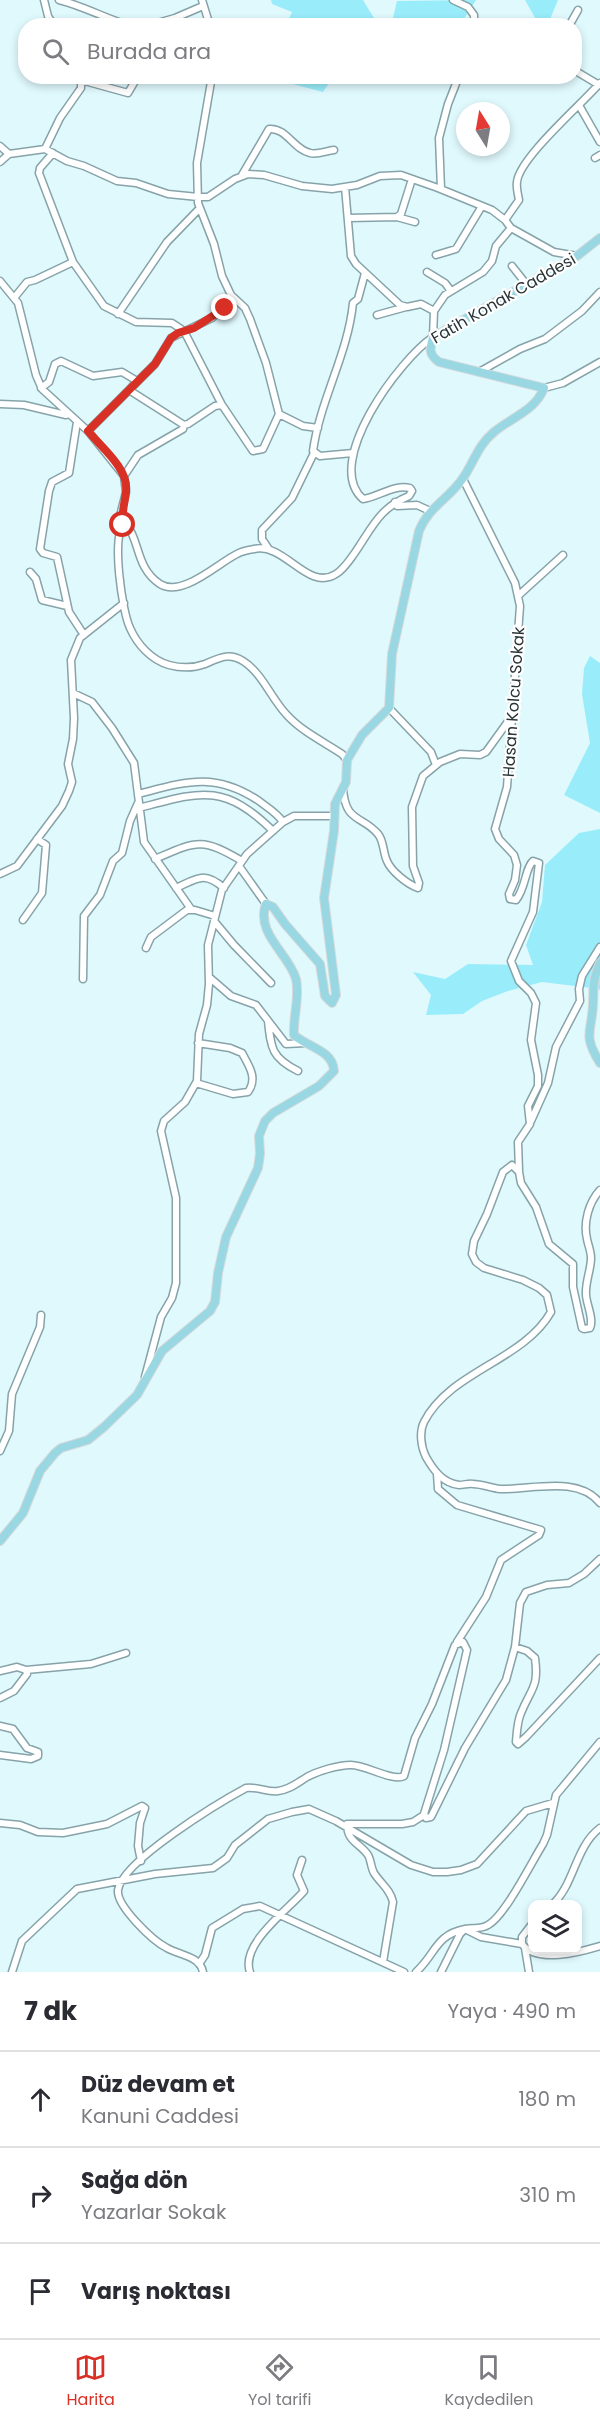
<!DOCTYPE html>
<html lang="tr">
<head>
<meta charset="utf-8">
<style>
	:root { --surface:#fff; --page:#f2f2f3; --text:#2b2b33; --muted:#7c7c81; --line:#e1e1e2; --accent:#d93025 }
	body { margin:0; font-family:Poppins,sans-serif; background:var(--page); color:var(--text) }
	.controls { position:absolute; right:18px; bottom:18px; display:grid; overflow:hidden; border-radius:12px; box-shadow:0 3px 9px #0003 }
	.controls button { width:54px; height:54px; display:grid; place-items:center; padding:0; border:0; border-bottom:2px solid var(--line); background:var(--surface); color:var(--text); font:30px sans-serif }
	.compass { position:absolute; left:456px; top:102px; width:54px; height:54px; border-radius:50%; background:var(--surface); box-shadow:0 3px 9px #0003; rotate:349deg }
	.stop { position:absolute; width:18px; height:18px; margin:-14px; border:4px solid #d93025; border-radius:50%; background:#fff }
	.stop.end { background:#d93025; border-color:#fff; box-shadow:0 2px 6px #0008 }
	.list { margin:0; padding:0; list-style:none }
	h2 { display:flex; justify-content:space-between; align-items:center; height:78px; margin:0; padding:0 24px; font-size:26px }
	h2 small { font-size:20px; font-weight:400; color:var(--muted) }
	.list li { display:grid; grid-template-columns:39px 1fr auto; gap:18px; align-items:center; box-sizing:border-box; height:96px; padding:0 24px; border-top:2px solid var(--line) }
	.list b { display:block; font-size:22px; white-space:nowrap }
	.list p { margin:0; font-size:20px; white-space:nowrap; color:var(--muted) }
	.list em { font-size:20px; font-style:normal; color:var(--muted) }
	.icon { flex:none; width:33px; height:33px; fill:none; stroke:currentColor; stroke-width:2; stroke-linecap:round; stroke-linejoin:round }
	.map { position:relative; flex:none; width:600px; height:1972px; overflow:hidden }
	.search { position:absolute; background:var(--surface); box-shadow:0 3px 9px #0003; left:18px; right:18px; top:18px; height:66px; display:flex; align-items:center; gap:15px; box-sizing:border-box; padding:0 21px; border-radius:24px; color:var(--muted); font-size:22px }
	.sheet { height:366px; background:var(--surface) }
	nav { display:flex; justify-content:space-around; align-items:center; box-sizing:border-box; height:84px; border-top:2px solid var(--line); background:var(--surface); font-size:16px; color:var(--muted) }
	nav a { display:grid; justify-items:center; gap:3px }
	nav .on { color:var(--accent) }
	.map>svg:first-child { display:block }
	.green { fill:#99edfb }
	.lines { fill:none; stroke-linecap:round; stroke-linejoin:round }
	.minor-casing { stroke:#86a3a9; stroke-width:9 }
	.major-casing { stroke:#d8dadb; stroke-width:10 }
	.minor { stroke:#fff; stroke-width:6 }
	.major { stroke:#99d8e2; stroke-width:8 }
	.route { stroke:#d93025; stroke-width:8 }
	.labels { text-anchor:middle; stroke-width:4.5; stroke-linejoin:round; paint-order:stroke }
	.street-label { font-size:16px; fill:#283436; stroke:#fff }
</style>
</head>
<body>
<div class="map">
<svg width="600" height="1972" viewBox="0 0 600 1972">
	<rect width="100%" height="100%" fill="#e0f9fd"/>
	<path class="green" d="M271,0H363L374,18L368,25H286L292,12L272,4Z
		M476,0L460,25L391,26L397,1Z
		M525,0H558L548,24L538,23Z
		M274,77H333L323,92L285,82Z
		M590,656L600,663V813L564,795L590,743L582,694L584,668Z
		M600,829V991L599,989L542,982L508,991L482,1001L463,1014L426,1015L431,995L413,972L445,979L468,964L533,965L526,945L542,902L545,865L579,833Z"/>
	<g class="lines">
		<g class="minor-casing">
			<path id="minor" d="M44,0L48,16L54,26
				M59,0C84,6 106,19 131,26
				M202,0L210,26
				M453,0L468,7L474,15V26
				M147,26L175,18L203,6
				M569,26L578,10
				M574,70L599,85
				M81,80L128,93L138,76
				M580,107L600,142
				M0,146L9,154L0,162
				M45,149L60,118L81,88V76
				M53,153L40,168L39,173L73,262L104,306L136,322L172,323L184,331L222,405L253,451L263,449L279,414L266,363L250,319L245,308L231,295
				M9,154L45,149L67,161L84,166L117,181L136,183L168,194L198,197H208L235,179L248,174L264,175L302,186L332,189L357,185L380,176L401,175L438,188L492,210L505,220L511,228L554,252L577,256
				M595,158L600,155
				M242,175L269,129C286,127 294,150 310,153C317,155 326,151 334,150
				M441,189L439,138L448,104L459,76
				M397,217L415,222
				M348,218L397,217L401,214L412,179
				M505,220L519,200C518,194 516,188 517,182C519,158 582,104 600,83
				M436,255L456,249L482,206
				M512,266L527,285
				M427,272L445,283L451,291
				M0,281L18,303L36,375L42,389L88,431L124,476L126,492L121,512L123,525
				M14,298L27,282L35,280L73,262
				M434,311L445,295L483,272L492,261L496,246L511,228
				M118,314L167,242L199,209
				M377,315L406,307
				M479,372L520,349L545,339L582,311L600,292
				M41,388L49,382L55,364L61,361L93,376L122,372L137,381L129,390L184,425
				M544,388L563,383L600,362
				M0,404L24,405L66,415
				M279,414L303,426L318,428
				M77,422L69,473L52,482L49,491L40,549L43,553L57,557L69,612L84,635
				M88,431L155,364L171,338L212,318L231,301V295L222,276L214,244L198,203L197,163L212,76
				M353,453L320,456L313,451C320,400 348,354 353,303L358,299L365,273
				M124,476L138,455L183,429L184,425L188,424L215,406L222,405
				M463,479L515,583L520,606L507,787L495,829L499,839L514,855L517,865L515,880L509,894L510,899L516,900C526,888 525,868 533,861L539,863L533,912L511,961L519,981L531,993L536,1003L531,1040L538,1075V1086L528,1106L530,1124L518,1142L519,1171
				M395,502L397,506L417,505L430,511
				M123,525H127C140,542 136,568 160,584C182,598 218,563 237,554C242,551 249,550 254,549C285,542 307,592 336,574C344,569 349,561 354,554C372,528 379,508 409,496L412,491L410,488C394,484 378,497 363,499C322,463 400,359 433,337L434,311L421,304L407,307L400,305L356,264L351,256L345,187
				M123,525C112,540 122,611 130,628C137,644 151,660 169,665C180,668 194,668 205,664C219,658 229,652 243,661C262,673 271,698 286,714C301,731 324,742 342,754L347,760
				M268,548L262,539V530L292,498L314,453
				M30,572L36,579L42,600L67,606
				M519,595L563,555
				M73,693L92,702L112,728L134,763L144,842L191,909
				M389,708L431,752L436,765
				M343,788C345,823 362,815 378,834C384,841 383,853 387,861C391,871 407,884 418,888L419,883L413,866L412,807L423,776L440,762L460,754L480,755L486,752L512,716
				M138,794C185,782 214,771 259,801C268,808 277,813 283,822
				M139,808C200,792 223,782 273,831
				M155,859C197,841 201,837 242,861
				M239,866L266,904
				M0,874L17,866L62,806L69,791L72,782L68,764L73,739L74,718L71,660L80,638L124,603
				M176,888C198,878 204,871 224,888
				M23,920L42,893L46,845L37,839
				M214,921L234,945L271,983
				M146,948L151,937L187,910H195L215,916
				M209,977L231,996L256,1005L286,1044L306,1043
				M83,979L84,916L100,895L113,861L122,853L130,821L138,803
				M268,1021C271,1049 272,1058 298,1071
				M196,1083L233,1094L248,1092C258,1078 249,1066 242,1053L230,1048L198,1043
				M531,1121L548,1083L556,1047L580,1001L579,989L582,976L600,947
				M600,1190C589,1202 583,1222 587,1239C588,1245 591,1251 591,1258C591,1270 585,1282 586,1295C587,1306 594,1319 590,1328L584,1329L582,1328L573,1287V1264L549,1244L536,1207L521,1183L519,1172L512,1165L503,1172L487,1214L474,1241L472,1254L476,1262L484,1268L523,1280L539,1288L547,1295L551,1312C523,1361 450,1371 424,1422C419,1432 421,1447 426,1457C434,1471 443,1483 459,1485C464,1485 469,1483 473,1484C482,1484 491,1488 500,1489C531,1490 578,1475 600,1503
				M145,1377L161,1317L172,1298L176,1283V1198L161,1131L164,1121L185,1102L197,1081L199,1034L207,1005L209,984L208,945L222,890L247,854L283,822L294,816H334
				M0,1451L9,1431L12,1394L40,1327L41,1315
				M437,1474L438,1489L457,1505L541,1530L539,1535L501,1560L486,1597L457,1642
				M515,1647L527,1651L535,1658C539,1688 531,1688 521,1713C517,1722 517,1732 516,1742L518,1744L526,1737L600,1658
				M26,1670L91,1664L126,1653
				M0,1671L17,1667L26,1670L27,1674L14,1691L0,1698
				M0,1726L13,1729L27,1748L38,1752V1756L31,1759L0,1755
				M0,1823L20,1825L38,1832L63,1833L107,1824L142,1806L145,1808L140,1823L138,1846L141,1861
				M553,1904C575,1883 575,1847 600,1828
				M532,1924L522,1937V1944C537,1964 580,1952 600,1946
				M525,1948L529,1972
				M383,1962L393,1902C390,1889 381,1884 374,1873C371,1868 371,1860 368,1855C360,1843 347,1842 347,1824H402L413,1822L424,1815
				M199,1964L205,1955L212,1928L243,1909L260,1906L404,1972
				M12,1972L22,1941L77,1889L155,1874L213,1868L227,1858L235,1845L268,1819L292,1812L309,1809L336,1821L411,1865L433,1872H447L461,1870L477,1864L526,1811L553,1803
				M203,1972C200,1956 179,1955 167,1948C153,1941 116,1906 118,1890C122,1861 220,1802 246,1788C258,1786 268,1793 278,1791C289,1790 297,1783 307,1777C318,1771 338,1765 351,1765C366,1765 393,1782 404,1776L415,1738L432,1704L455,1645L463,1642L467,1650L444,1750L424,1814L426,1818L431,1817L465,1748L506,1680L515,1647L520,1603L526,1592L547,1585L569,1583L584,1574L600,1559
				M250,1972C240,1944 288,1910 304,1891L297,1875L302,1860
				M416,1972C436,1954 435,1935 465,1929L481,1937L522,1944
				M441,1972L460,1934L465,1929C473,1927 480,1930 488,1925C505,1916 531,1863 543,1844L547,1835L556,1795L600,1742"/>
		</g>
		<g class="major-casing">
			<path id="major" d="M600,963C592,983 594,984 593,1004C592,1032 582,1034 600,1063
				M0,1541L23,1513L40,1471L55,1453L61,1448L88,1440L104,1427L137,1395L162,1351L210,1311L215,1302L218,1273L226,1237L258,1168L260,1154L259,1136L265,1121L273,1113L319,1086L334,1071C333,1050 307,1047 294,1035C293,1016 300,997 296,979C289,954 255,933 266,904L273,907L285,924L320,964L325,996L332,1003L336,995L324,898L334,831L335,804L346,782L347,760L362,735L389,708L392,654L419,531C429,506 449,499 463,478C474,462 478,445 494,432C512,417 535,411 544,388L439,362C428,354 430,349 433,337L577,256L600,238"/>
		</g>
		<use href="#minor" class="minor"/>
		<use href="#major" class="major"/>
	</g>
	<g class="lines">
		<path class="route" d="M123,525C121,512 125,504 126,491C129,469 101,447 88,431L155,364L171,338L178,333L194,328L225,308"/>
	</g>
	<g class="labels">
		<g class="street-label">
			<text transform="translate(503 298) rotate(-30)" y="6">Fatih Konak Caddesi</text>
			<text transform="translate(513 702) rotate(-86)" y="6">Hasan Kolcu Sokak</text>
		</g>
	</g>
</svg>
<div class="controls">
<button><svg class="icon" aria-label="layers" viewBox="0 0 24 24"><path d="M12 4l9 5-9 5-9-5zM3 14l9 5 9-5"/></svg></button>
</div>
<svg class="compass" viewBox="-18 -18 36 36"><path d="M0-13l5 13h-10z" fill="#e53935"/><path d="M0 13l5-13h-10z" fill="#7c7c81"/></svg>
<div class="stop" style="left:123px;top:525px"></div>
<div class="stop end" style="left:225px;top:308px"></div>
<div class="search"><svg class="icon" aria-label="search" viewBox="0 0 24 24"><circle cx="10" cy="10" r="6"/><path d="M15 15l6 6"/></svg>Burada ara</div>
</div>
<section class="sheet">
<h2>7 dk<small>Yaya · 490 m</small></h2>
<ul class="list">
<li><svg class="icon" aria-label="ahead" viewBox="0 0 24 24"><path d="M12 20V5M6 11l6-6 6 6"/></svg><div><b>Düz devam et</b><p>Kanuni Caddesi</p></div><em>180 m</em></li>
<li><svg class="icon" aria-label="right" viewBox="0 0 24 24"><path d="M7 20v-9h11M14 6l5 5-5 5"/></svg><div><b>Sağa dön</b><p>Yazarlar Sokak</p></div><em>310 m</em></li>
<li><svg class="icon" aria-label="arrive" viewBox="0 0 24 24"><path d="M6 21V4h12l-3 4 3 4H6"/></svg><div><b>Varış noktası</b></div></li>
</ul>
</section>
<nav>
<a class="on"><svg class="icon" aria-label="map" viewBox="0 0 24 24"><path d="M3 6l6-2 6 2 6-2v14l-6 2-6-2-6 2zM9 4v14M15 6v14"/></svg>Harita</a>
<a><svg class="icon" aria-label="directions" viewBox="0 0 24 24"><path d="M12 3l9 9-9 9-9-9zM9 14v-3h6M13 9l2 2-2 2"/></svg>Yol tarifi</a>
<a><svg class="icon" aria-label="saved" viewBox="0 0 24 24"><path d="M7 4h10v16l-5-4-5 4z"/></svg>Kaydedilen</a>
</nav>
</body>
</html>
